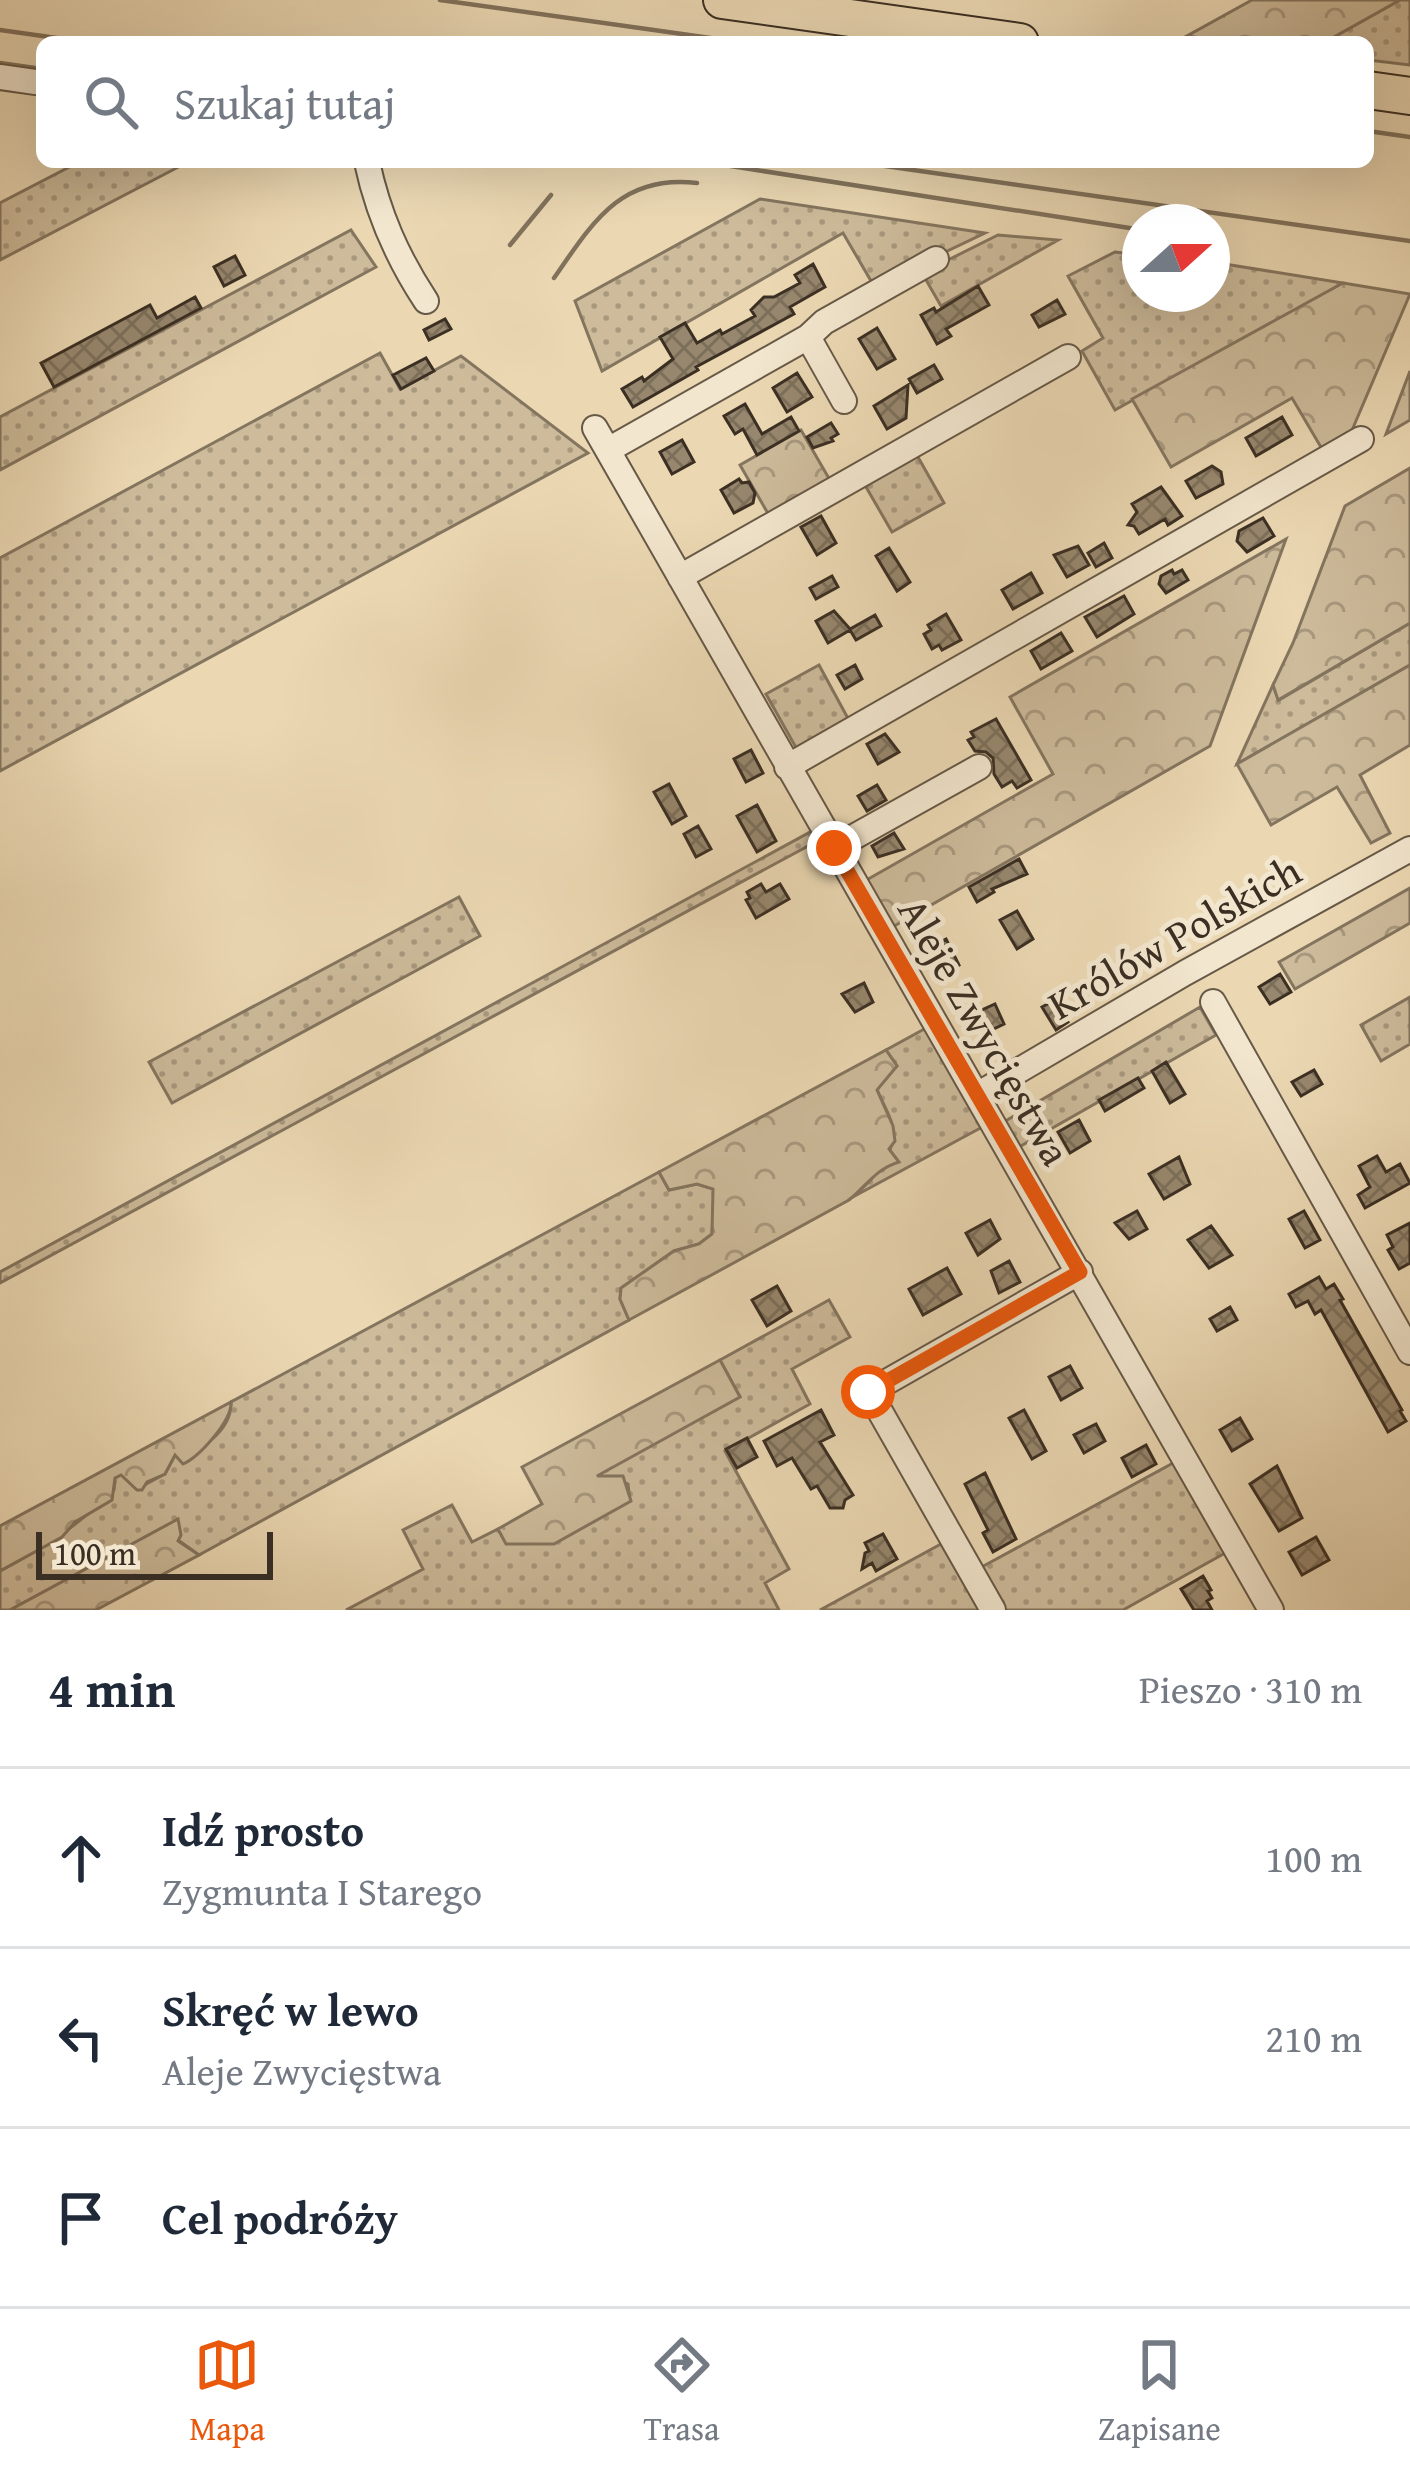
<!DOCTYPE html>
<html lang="pl">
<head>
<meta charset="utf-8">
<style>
	:root { --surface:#fff; --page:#f6f6f7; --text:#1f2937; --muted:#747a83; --line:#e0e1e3; --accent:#ea580c }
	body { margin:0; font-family:"Gentium Book Plus",serif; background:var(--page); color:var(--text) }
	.compass { position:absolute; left:1122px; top:204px; width:108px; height:108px; border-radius:50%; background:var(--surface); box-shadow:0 12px 48px #0002; rotate:69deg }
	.scale { position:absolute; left:36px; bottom:30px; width:237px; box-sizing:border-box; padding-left:12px; border:6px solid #3b2f23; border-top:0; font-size:33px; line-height:42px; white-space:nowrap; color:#3b2f23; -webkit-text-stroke:9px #f2e6ce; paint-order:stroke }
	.stop { position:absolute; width:36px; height:36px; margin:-27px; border:9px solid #ea580c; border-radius:50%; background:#fff }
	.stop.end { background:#ea580c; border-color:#fff; box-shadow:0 3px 12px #0008 }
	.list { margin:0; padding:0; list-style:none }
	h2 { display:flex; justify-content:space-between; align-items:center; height:156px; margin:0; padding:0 48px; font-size:51px }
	h2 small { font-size:39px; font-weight:400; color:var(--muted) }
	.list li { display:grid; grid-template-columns:78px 1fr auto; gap:36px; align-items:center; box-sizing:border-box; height:180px; padding:0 48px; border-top:3px solid var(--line) }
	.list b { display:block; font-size:45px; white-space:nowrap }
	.list p { margin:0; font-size:39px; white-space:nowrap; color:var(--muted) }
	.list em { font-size:39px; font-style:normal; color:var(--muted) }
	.icon { flex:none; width:66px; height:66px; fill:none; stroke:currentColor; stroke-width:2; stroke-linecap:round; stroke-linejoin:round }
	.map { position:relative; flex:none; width:1410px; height:1610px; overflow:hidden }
	.search { position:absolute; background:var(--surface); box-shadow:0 12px 48px #0002; left:36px; right:36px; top:36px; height:132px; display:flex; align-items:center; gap:30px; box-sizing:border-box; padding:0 42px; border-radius:18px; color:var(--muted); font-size:45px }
	.sheet { height:696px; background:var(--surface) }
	nav { display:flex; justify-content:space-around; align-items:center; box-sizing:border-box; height:168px; border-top:3px solid var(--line); background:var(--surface); font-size:33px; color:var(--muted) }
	nav a { display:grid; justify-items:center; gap:6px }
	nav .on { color:var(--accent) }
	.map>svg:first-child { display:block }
	.grass { fill:url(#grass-dots); stroke:#84755f; stroke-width:3 }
	.forest { fill:url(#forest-crowns); stroke:#84755f; stroke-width:3 }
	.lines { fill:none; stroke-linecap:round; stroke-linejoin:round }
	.stream { stroke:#81725c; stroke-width:4.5 }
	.building { fill:url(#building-cross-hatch); stroke:#3b2f23; stroke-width:3 }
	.minor-casing { stroke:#675947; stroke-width:28 }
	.highway-casing { stroke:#3b2f23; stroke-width:40 }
	.minor { stroke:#f2e6ce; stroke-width:24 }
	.highway { stroke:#ebd8b3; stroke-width:36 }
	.route { stroke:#ea580c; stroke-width:15 }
	.labels { text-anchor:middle; stroke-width:10; stroke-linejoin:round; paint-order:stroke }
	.street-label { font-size:42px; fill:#3b2f23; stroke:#f2e6ce }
</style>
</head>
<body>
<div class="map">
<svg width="1410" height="1610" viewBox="0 0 1410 1610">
	<defs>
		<pattern id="grass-dots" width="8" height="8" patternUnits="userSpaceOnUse" patternTransform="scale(3)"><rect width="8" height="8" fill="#cdbb9b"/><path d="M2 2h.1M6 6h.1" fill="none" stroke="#a8987e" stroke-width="1.8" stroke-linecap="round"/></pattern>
		<pattern id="forest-crowns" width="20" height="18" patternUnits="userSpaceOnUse" patternTransform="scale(3)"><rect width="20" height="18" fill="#cdbb9b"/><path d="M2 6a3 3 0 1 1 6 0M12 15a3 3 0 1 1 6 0" fill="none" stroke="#a8987e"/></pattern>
		<pattern id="building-cross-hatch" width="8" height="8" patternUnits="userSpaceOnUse" patternTransform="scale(3)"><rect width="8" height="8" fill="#97876e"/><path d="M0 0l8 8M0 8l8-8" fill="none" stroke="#7c6f5a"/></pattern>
	</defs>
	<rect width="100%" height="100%" fill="#ebd8b3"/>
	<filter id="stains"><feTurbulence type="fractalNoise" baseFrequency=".00167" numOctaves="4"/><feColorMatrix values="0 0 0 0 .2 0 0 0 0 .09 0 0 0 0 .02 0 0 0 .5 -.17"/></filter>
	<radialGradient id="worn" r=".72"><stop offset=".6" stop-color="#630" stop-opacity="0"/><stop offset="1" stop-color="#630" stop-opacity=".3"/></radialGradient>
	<path class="grass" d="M1400,0H1410V65L1368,60V42H1325Z
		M79,162H188L0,260V203Z
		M760,199L985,233L874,286L843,233L602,371L575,301Z
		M351,230L376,267L0,470V417Z
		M998,235L1058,240L941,306L922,273Z
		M1115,252L1140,255V294H1212V262L1343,283L1115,410L1082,351L1103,338L1068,276Z
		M380,353L400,389L461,356L588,453L0,771V558Z
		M914,450L944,503L892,532L862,480Z
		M1410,623V665L1237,764L1273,685L1279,700Z
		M819,665L851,724L799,753L766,694Z
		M814,830L821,839L0,1283V1272Z
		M459,897L480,936L172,1103L149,1062Z
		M1410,997V1044L1381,1061L1361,1025Z
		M1200,1007L1216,1035L1019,1147L1002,1123Z
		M928,1027L986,1125L851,1198C871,1182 898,1155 892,1125C890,1114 881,1101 877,1089L897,1066L886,1050Z
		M659,1172L669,1190L697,1184L714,1189L712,1234L699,1244L674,1251L621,1288L620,1299L629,1320L199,1555L178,1540L177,1520L10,1610H0V1571C45,1547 78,1526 114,1490L115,1478L121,1474L137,1489L165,1474L175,1455C200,1455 232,1429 231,1402Z
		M829,1300L850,1337L792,1369L810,1404L725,1451L789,1569L765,1583L779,1610H346L423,1569L403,1530L452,1505L472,1542L498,1529L506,1543L630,1501L628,1484L611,1477L595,1476L740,1397L720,1360Z
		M1175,1462L1227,1552L1123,1610H1002L978,1569Z
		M941,1544L981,1610H820Z"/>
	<path class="forest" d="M1252,0H1400L1325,42H1230L1187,36Z
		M1343,283L1410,294L1347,442L1325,454L1292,398L1171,467L1132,399Z
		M1410,371V420L1386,434Z
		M801,430L831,482L770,517L740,465Z
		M1410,468V623L1278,700L1273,685L1293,643L1345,506Z
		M1286,539L1210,746L889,929L863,882L1053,774L1010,697Z
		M1410,665V745L1360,775L1390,833L1371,843L1337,787L1271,825L1237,764Z
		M1410,888V923L1295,989L1279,962Z
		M886,1050L897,1066L877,1090L893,1126L895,1141L889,1149L899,1162C876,1169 867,1185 849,1200L629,1320L620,1299L621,1288L674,1251L699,1244L712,1234L713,1189L697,1184L669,1190L659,1172Z
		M720,1360L740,1397L597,1476H623L631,1501L554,1544H506L498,1529L542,1504L522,1467Z
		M231,1402C232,1421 199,1457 183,1464L175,1455L165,1474L147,1482L142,1490H137L121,1475L115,1478L112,1500L75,1522L62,1537L0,1571V1526Z
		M178,1519L181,1535L178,1541L199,1555L96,1610H10Z"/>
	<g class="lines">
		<path class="stream" d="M440,0L739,42
			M0,30L85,42
			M0,63L42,69
			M1368,131L1410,137
			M705,162L1136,229
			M857,162L1410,241
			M510,245L551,195
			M554,278C593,222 621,174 697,183"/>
	</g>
	<path class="building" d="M235,256L245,275L224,286L214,267Z
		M813,264L825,287L790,307L794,314L696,367L698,370L633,407L622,389L642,377L644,381L673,359L660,337L685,323L697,343L720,330L722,334L755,316L751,310L764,297H774L800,283L795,275Z
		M978,286L989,305L946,329L951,336L937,344L921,315L934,308L936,312Z
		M195,297L201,308L54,387L41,363L150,305L157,318Z
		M1057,300L1065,314L1039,327L1032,315Z
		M445,319L451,329L429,340L424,330Z
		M877,328L895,359L877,369L859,339Z
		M426,358L434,371L401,389L393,375Z
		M934,365L942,379L917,393L909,379Z
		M797,373L812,397L787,412L773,388Z
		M908,385L906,418L887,429L874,406Z
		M745,404L762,434L791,417L799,431L757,455L743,429L735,434L724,416Z
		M1282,417L1292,435L1256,456L1246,438Z
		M831,423L838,434L831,438L833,441L813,448L807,437Z
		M682,440L694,462L672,474L660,452Z
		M1212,466L1221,472L1223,484L1196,498L1186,481Z
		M739,479L742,483L749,482L755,493L753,503L734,513L721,490Z
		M1161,487L1182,516L1168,525L1165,519L1139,534L1134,526L1128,525L1137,512L1132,504Z
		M821,516L836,543L817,555L801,527Z
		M1263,518L1274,536L1247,552L1237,541L1239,531Z
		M1104,543L1112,558L1096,567L1088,553Z
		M1078,546L1089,565L1067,577L1054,555Z
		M889,548L910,582L897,591L876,556Z
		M1172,570L1174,574L1182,570L1188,580L1166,593L1159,584L1161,576Z
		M1031,573L1042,593L1013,609L1002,590Z
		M832,576L838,587L816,599L810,588Z
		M1124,596L1134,614L1097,637L1085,617Z
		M834,611L850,629L875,615L881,626L856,640L850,630L828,643L816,621Z
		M946,614L961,640L942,650L939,645L932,649L924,634L931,630L928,625Z
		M1061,633L1072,651L1041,669L1031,651Z
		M855,665L862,679L845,689L837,675Z
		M996,719L1031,780L1017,788L1012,781L1002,787L994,774L993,758L986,752L975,751L968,740L974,737L971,732Z
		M885,734L899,752L878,764L867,744Z
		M751,750L763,773L746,782L734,759Z
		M669,784L686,816L672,824L654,792Z
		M877,785L886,800L867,811L858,796Z
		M757,805L776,841L757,852L737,816Z
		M698,826L711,849L696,857L684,834Z
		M894,833L904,849L878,857L872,846Z
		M1019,859L1027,874L992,889L994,892L977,902L969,887Z
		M761,884L766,892L780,884L789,899L756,918L746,900L750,898L747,892Z
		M1017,911L1033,939L1017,949L1000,920Z
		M946,939L959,965L942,974L928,949Z
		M1280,974L1291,992L1270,1004L1259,987Z
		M864,983L873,1002L855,1012L842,994Z
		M1055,1000L1068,1022L1056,1030L1042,1007Z
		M995,1004L1004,1024L983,1034L973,1014Z
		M1166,1062L1185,1094L1170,1103L1152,1071Z
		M1314,1070L1322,1084L1301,1096L1292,1082Z
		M1138,1078L1144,1088L1105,1111L1099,1100Z
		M1079,1120L1090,1141L1070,1153L1058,1132Z
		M1377,1156L1386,1172L1400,1164L1410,1183L1365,1208L1358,1195L1370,1187L1359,1166Z
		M1179,1157L1190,1184L1164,1199L1149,1174Z
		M1137,1211L1147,1229L1129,1239L1115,1223Z
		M1304,1211L1320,1240L1305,1248L1289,1219Z
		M990,1220L1000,1239L978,1255L966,1233Z
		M1410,1223V1263L1399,1269L1388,1250L1393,1247L1387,1235Z
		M1211,1226L1232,1255L1209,1268L1188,1240Z
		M1009,1261L1020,1282L999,1293L991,1271Z
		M947,1268L961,1294L923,1315L909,1289Z
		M1319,1277L1326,1289L1334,1284L1343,1299L1340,1300L1402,1410L1400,1411L1406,1421L1388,1432L1321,1310L1315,1314L1308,1301L1296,1307L1289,1294Z
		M777,1286L791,1311L767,1326L752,1300Z
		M1230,1307L1237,1320L1217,1331L1210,1319Z
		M1070,1366L1082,1388L1061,1400L1049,1377Z
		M821,1410L834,1435L820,1442L853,1495L845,1500L843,1508H830L817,1486L811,1489L792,1458L777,1466L764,1441Z
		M1024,1410L1046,1451L1032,1459L1009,1418Z
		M1240,1418L1252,1439L1232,1451L1220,1430Z
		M1096,1424L1105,1441L1084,1453L1074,1435Z
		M747,1438L757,1457L737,1468L726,1449Z
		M1146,1445L1156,1464L1132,1477L1122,1458Z
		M1277,1466L1302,1518L1279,1531L1250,1484Z
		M985,1473L1016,1539L993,1552L983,1533L988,1530L965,1484Z
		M883,1534L897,1559L876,1571L872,1563L862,1569L865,1553L869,1551L865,1543Z
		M1316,1537L1329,1560L1302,1575L1289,1552Z
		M1203,1576L1211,1590L1208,1591L1212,1598L1207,1601L1212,1610H1194L1181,1589Z"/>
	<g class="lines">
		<g class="minor-casing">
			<path id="minor" d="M0,77L42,83
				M367,162C378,214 397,257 426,301
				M808,337L844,401
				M595,428L1271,1610
				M608,450L808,337L824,322L936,259
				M680,577L1068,357
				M787,767L1361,439
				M834,848L979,767
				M1213,1002L1410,1352
				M977,1095L1185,973L1410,849
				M993,1610L869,1392L1080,1272"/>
		</g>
		<g class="highway-casing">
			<path id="highway" d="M722,0L1020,42
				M1368,90L1410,96"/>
		</g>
		<use href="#minor" class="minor"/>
		<use href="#highway" class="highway"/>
	</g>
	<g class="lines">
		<path class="route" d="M834,848L1080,1272L868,1392"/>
	</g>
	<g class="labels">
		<g class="street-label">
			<text transform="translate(1174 937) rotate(-30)" y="15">Królów Polskich</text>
			<text transform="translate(985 1031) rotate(60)" y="15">Aleje Zwycięstwa</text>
		</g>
	</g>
	<rect width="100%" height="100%" filter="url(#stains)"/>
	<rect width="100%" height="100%" fill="url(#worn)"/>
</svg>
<svg class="compass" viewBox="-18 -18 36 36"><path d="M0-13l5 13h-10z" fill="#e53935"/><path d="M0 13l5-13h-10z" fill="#747a83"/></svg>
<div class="scale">100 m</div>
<div class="stop" style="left:868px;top:1392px"></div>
<div class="stop end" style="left:834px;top:848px"></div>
<div class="search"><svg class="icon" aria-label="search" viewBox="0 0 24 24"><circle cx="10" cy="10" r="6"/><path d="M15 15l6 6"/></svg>Szukaj tutaj</div>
</div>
<section class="sheet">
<h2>4 min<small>Pieszo · 310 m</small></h2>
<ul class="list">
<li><svg class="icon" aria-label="ahead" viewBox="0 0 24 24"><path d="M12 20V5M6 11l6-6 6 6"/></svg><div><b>Idź prosto</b><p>Zygmunta I Starego</p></div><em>100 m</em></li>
<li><svg class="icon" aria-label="left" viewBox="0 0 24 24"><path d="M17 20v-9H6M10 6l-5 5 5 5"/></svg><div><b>Skręć w lewo</b><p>Aleje Zwycięstwa</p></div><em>210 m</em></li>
<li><svg class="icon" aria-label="arrive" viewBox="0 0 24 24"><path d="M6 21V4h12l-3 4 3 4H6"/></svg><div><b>Cel podróży</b></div></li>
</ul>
</section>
<nav>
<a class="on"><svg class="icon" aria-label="map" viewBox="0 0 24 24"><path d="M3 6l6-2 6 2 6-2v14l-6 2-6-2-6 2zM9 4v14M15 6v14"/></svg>Mapa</a>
<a><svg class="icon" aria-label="directions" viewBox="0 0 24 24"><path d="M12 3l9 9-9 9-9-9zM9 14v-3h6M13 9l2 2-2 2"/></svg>Trasa</a>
<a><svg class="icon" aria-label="saved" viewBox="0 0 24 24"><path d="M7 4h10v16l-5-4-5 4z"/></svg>Zapisane</a>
</nav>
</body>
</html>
